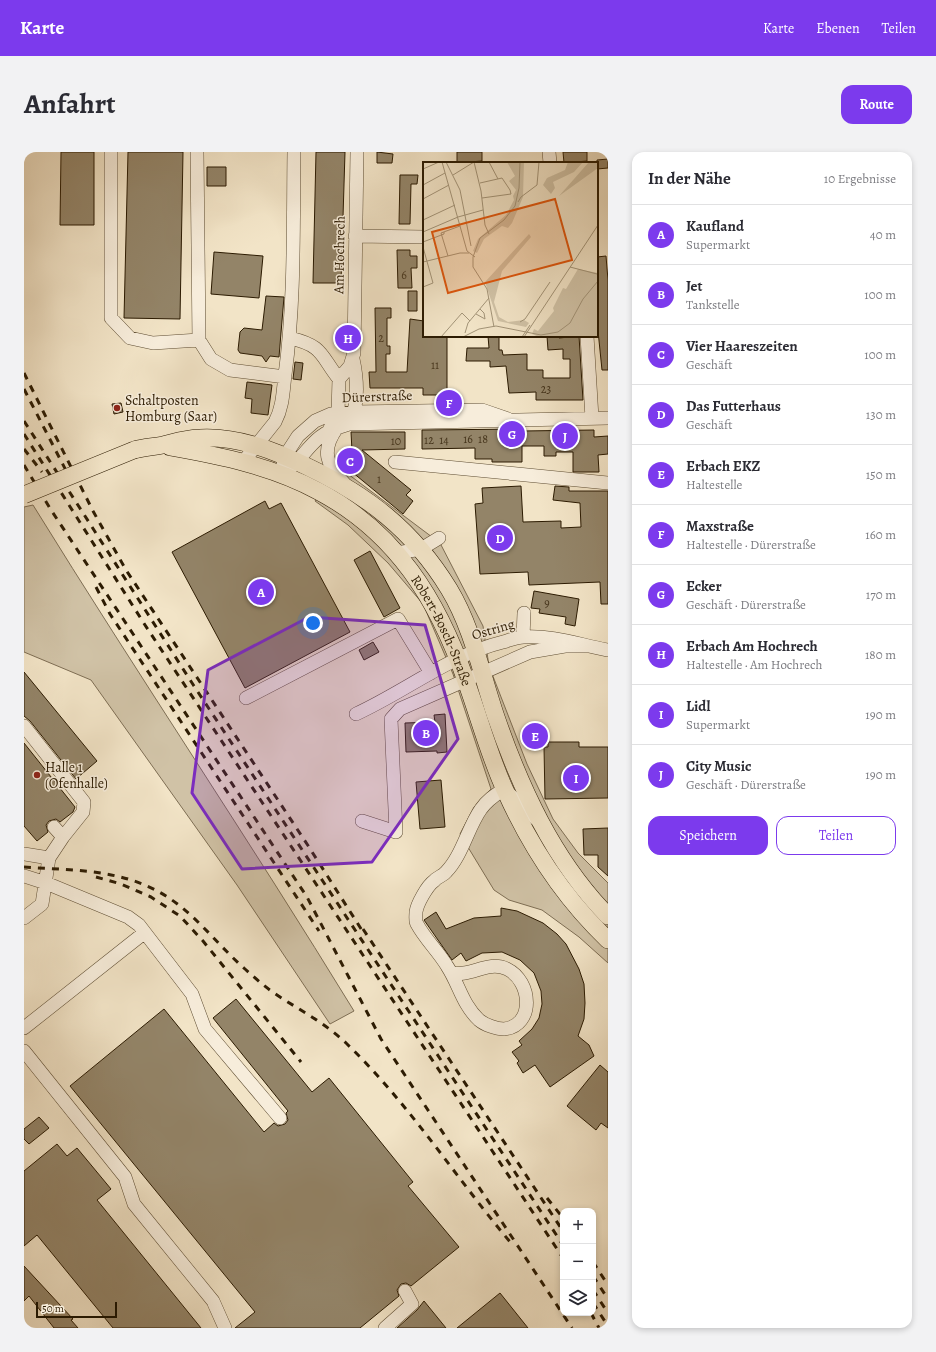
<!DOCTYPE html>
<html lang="de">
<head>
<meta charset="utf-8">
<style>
	:root { --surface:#fff; --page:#f2f2f3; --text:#2b2b33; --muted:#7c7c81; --line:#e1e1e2; --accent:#7c3aed }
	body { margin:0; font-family:Alegreya,serif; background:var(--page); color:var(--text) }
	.controls { position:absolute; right:12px; bottom:12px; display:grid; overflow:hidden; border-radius:8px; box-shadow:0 2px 6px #0003 }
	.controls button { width:36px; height:36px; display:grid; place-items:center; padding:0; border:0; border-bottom:1px solid var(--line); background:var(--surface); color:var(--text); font:20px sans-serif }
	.scale { position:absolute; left:12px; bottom:10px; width:81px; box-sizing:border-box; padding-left:4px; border:2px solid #2c1b02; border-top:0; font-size:11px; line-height:14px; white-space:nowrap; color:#2c1b02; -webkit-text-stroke:3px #f7eddb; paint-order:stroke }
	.you { position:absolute; left:289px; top:471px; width:14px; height:14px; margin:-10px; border:3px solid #fff; border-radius:50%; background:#1a73e8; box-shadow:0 0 0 6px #1a73e833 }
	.badge { display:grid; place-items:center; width:26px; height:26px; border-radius:50%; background:var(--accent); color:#fff; font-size:13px; font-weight:700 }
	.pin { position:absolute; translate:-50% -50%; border:2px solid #fff; box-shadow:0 1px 4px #0006 }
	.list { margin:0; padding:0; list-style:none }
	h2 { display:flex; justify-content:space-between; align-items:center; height:52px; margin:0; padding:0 16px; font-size:17px }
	h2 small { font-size:13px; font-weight:400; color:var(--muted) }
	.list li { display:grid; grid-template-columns:26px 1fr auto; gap:12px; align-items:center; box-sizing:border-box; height:60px; padding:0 16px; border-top:1px solid var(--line) }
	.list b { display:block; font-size:15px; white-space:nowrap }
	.list p { margin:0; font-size:13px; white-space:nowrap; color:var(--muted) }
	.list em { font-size:13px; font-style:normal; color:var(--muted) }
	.actions { display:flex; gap:8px; padding:12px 16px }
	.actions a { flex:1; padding:9px 0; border:1px solid var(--accent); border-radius:12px; text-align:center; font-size:14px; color:var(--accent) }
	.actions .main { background:var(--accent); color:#fff }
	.icon { flex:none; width:22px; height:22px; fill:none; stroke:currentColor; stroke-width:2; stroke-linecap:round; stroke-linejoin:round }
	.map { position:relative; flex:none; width:584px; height:1176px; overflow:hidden; border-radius:12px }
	header { display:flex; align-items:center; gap:24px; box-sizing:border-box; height:56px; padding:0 20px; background:var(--accent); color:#fff }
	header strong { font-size:19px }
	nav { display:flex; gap:22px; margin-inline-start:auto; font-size:14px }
	.intro { display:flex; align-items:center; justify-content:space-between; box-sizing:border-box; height:96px; padding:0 24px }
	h1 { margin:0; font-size:28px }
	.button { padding:10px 18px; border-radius:12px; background:var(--accent); color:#fff; font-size:14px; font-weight:700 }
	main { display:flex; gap:24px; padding:0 24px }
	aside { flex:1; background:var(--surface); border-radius:12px; box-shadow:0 2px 6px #0003 }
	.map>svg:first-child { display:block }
	.green { fill:#d0c2a6; stroke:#7e6e54 }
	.building { fill:#938468; stroke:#2c1b02 }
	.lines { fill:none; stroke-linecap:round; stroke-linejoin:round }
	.minor-casing { stroke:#5e4d33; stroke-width:14 }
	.major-casing { stroke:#2c1b02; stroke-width:18 }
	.minor { stroke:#f7eddb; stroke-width:13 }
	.major { stroke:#f2e4c7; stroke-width:17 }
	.rail { stroke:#2c1b02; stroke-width:3; stroke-dasharray:7 7; stroke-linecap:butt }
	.major-bridge-casing { stroke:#2c1b02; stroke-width:18; stroke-linecap:butt }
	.major-bridge { stroke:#f2e4c7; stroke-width:17 }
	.marked { fill:#7b2cbf; fill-opacity:0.2; stroke:#7b2cbf; stroke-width:3; stroke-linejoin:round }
	.poi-dot { fill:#8f2418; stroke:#f7eddb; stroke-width:1.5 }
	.labels { text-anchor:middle; stroke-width:3; stroke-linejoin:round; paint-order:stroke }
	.number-label { font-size:12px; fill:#46351c }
	.street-label { font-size:14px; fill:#2c1b02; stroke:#f7eddb }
	.poi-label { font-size:14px; fill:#2c1b02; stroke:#f7eddb; text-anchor:start }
	.inset-road { fill:none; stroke:#a39478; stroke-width:1 }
	.view { fill:#df560c; fill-opacity:0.15; stroke:#df560c; stroke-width:2 }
	.inset-edge { fill:none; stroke:#2c1b02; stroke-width:2 }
</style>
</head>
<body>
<header>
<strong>Karte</strong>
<nav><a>Karte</a><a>Ebenen</a><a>Teilen</a></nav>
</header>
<div class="intro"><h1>Anfahrt</h1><a class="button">Route</a></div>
<main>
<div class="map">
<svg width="584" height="1176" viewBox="0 0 584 1176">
	<rect width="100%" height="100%" fill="#f2e4c7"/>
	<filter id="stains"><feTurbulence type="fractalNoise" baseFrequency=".005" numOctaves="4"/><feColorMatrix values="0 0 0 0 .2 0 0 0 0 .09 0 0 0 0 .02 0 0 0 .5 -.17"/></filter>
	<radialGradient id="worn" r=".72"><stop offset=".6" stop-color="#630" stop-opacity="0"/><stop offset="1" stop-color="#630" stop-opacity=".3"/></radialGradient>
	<path class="green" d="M316,316L416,391L459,474L465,514L503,612L529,667L554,701L584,731V811L555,785L518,758L485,748L470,738L436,682L450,655L467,637L429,522L399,452L364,411L324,373L291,349Z
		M9,353C114,523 226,689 330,859L306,872L213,733L67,528L0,500V355Z"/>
	<path class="building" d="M37,0H70V73H36Z
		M104,0H159L156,167L100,166Z
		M292,0H321L317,131H289Z
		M353,0L369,2L368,11H353Z
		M433,0H458V9L433,11Z
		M539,0H563V9L540,11Z
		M584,7V16L573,17V8Z
		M183,15H202V34H183Z
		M376,23H394L393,32H387L386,72H375Z
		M373,98H386V104H393V116H387L388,136H374Z
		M190,100L239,104L235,146L187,142Z
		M582,104L584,128V218H578L573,169V105Z
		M384,139H393V159H384Z
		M242,144L260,145L255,205L246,204L242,210L238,204L216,201L214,198L216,180L220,176L238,178Z
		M351,156H367V166H363V194H366V202H362V220H383L386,167L400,169V184H423V243H399V236H346L345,220H352Z
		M464,184H475V198H478L479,203L503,202V218H519V226H546V207H539V197L524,198L523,184H535V186L555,184L559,248H512V240L485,241L482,214L466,215V209H442L443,196H465Z
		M271,210L279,211L277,228L269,227Z
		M223,230L248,233L244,263L227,261L228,247L221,246Z
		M97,251L99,260L90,262L88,252Z
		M498,277V279L570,278V285L584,284V302L574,303L575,320H549V300H532V304H520V294H498V310H468V307H451V296L398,297V278Z
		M327,280H381V297L338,298L387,338L382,343L389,349L379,362L322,315L324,299H328Z
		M497,334L499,370L537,369V376L557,375L556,351L529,348L531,334L545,335V339H584V452H577L576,430L505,433L504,420L456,422L451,352L459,351L458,336Z
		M241,349L245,357L257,351L326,480L221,536L148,400Z
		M346,399L376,456L360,465L330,408Z
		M510,439L555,447L551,474L541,472L542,465L515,461L516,457L507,456Z
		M349,490L355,500L340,508L335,498Z
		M0,520L73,609L52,627L6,569L0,564Z
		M421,562L423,600L413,601V599L382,600L381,571L411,570L410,563Z
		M524,590H555V595H584V646L521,647L520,595H524Z
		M0,591L51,655L49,660L36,670L32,667L25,669L22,673L24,680L13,689L0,674Z
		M417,628L421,675L396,677L392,630Z
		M584,676V724L574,715V703H560L559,677Z
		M477,756L493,759L519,771L533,782L542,792L555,817L560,832L561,851L560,867L554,884L565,893L570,904L526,935L511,913L499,921L493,911L495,909L488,900L498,893L495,889L508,877L515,866L518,852L517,839L510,821L496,808L478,800L458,801L442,809L437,801L428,808L400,768L412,760L422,777L450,766L477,764Z
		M212,847L288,940L305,926L389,1030L384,1034L435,1095L387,1134L382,1131L377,1132L373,1138L375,1144L336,1176H211L231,1160L46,934L140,857L240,980L250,971L254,974L261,972L264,968L262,961L264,959L189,866Z
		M576,913L584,920V976L577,971L572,978L543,954Z
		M15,965L25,976L5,992L0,987V977Z
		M33,992L43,1004L53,996L87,1037L73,1048L177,1176H89L13,1083L0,1094V1019Z
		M0,1114L49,1167L47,1168L54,1176H30L5,1144L0,1149Z
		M476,1141L504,1176H433Z
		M400,1149L422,1176H373L393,1158Z"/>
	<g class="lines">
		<g class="minor-casing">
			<path id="minor" d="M87,0V166L106,186L129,191L175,188
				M173,0L175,188L187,207L206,218L261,225
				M525,0L526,11
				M331,84L400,85
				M563,184L568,266
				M266,186C300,194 296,203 315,227
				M327,267C335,250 333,225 329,207
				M313,276C297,298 302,313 320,331
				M304,280L314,261L315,227L326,214L330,201L333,0
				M219,310L251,270C259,255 259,239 261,223C271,149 269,74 270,0
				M371,310L584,331
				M259,313L261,304L274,284L291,269L307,262L331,260L458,258L484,267
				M259,322C274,312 282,296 296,285C305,278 315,275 325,272L584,266
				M373,401L397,397L415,386
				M499,485L500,461
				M222,546L374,467L407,521
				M332,562C382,539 426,503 479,490C486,488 493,485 500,485C529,483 556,493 584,498
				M0,574L60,650L59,660L39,685
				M338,669L372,680L367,567L376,557L506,500L541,494H561
				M0,702L25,706
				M0,724L22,731L104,765L115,773L168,842L181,877L256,966
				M0,766L18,752L25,706L39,685L30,675
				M428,821C447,825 464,808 483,817C508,829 511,874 480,877C473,877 461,873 455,868C438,852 435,832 423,814C414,799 401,787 393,772C391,769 392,764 392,760C393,752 403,734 410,729C413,725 419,724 422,720C438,704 444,675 457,657C463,648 471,643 480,637L512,667
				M0,876L120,781
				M0,899L101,1025L110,1052L189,1149L201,1176
				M361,1176L388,1152L381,1139"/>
		</g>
		<g class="major-casing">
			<g id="major">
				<path id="s1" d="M146,295C197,304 248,314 294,339C372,380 414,448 442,529C455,565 465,603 481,638C506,694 540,746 584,788"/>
				<path d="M110,298C120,295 129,295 139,293C151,290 163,286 176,286C213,284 249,298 282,314C343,343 389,378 425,437C448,475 457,520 471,562C496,635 529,708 584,764"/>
			</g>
		</g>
		<use href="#minor" class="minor"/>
		<use href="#major" class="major"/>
		<path class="rail" d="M0,221L69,359L102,418L283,692L341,783
			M0,237L51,336
			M0,269L170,534L539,1093
			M0,282L121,473L539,1106
			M0,297L18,320
			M0,313L27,358L283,745L357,887L548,1176
			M72,435L86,462L295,779
			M0,715C41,718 85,717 123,734C165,752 188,788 221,817C231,826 241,835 253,843C277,859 303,872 324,893C386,953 432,1026 487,1091
			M72,725L97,732L127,745L156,764L179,789L277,910
			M339,777L539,1079
			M523,1046L539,1066
			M569,1110L584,1133
			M569,1124L584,1147
			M569,1138L584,1161
			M569,1151L584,1174
			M567,1161L575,1176"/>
		<g class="major-bridge-casing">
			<path id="major-bridge" d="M0,343L110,298"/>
		</g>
		<use href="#major-bridge" class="major-bridge"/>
	</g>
	<path class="marked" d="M285,465L401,473L434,587L348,710L218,717L168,641L184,518Z"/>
	<g class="poi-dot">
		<circle cx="93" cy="256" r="4"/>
		<circle cx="13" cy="623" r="4"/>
	</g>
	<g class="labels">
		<g class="number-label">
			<text x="380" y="127">6</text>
			<text x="357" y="190">2</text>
			<text x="411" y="217">11</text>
			<text x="522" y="241">23</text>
			<text x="444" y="291">16</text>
			<text x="459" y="291">18</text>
			<text x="405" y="292">12</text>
			<text x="420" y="292">14</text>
			<text x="372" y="293">10</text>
			<text x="355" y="331">1</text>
			<text x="523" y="455">9</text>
		</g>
		<g class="street-label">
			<text transform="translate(315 103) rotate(-89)" y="5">Am Hochrech</text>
			<text transform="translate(353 244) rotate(-2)" y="5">Dürerstraße</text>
			<text transform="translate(469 477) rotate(-16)" y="5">Ostring</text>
			<text dy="5" stroke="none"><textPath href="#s1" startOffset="346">Robert-Bosch-Straße</textPath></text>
		</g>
		<g class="poi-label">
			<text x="101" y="253">Schaltposten<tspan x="101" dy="16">Homburg (Saar)</tspan></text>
			<text x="21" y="620">Halle 1<tspan x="21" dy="16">(Ofenhalle)</tspan></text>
		</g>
	</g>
	<g transform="translate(399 10)">
		<rect width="175" height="175" fill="#f2e4c7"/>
		<path d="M84,0H101L100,35L89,61L85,66L79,64L61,77L54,91L50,89L55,77L83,53L91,38L90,34L93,28L86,19L92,14ZM145,0H160L151,10L130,20L132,26L128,32L120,23L124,16L142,8ZM166,0H175V6L136,34ZM106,72L108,75L79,109L71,140L76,155L85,160L101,158L106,161L103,165L75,159L62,120ZM155,107L175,111V175H116L109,172L111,167L115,169L131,149L130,146L140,126L143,127Z" fill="#d0c2a6"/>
		<path class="inset-road" d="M19,0L44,89L52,95M23,0L37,28L48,84M51,0L58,29L62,63L66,72M66,0L75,17M0,7L16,0M30,13L51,0M57,21L79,16L87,28L88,32L59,36M0,23L22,11M0,37L26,23M95,40L98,35L114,23L116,0M0,58L32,43M0,70L35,55L60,48M0,80L21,72V70M0,85L10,121L0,125M25,94L18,71L37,64M0,100L37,91H46M147,105L174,112M53,152L62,157L61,151L57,147M97,160L102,157L127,120M71,165L64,127L50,105V95L57,76L81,58L92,44L96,26L97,0M42,171L45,161L66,136M18,175L39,151L47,159M40,175L56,167L73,164L118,173L135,170L147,161L160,137L175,119M99,175L107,163M101,175L175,63"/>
		<path class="view" d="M132,37L149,98L25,131L9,70Z"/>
		<rect width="175" height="175" class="inset-edge"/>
	</g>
	<rect width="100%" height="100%" filter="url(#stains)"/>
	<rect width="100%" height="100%" fill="url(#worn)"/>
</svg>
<div class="controls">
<button>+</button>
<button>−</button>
<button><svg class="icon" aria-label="layers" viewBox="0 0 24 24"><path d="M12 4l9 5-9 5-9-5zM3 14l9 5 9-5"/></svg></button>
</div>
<div class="scale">50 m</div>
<div class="you"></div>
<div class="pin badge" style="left:237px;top:440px">A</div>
<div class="pin badge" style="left:402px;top:581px">B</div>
<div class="pin badge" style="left:326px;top:309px">C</div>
<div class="pin badge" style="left:476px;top:386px">D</div>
<div class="pin badge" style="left:511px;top:584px">E</div>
<div class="pin badge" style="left:425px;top:251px">F</div>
<div class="pin badge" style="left:488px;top:282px">G</div>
<div class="pin badge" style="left:324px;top:186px">H</div>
<div class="pin badge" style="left:552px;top:626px">I</div>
<div class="pin badge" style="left:541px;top:284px">J</div>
</div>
<aside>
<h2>In der Nähe<small>10 Ergebnisse</small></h2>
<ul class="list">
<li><span class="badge">A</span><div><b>Kaufland</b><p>Supermarkt</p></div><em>40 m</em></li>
<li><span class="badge">B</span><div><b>Jet</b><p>Tankstelle</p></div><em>100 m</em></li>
<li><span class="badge">C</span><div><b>Vier Haareszeiten</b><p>Geschäft</p></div><em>100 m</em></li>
<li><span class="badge">D</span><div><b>Das Futterhaus</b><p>Geschäft</p></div><em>130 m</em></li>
<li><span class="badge">E</span><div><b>Erbach EKZ</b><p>Haltestelle</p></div><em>150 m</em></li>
<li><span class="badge">F</span><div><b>Maxstraße</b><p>Haltestelle · Dürerstraße</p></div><em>160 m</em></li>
<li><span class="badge">G</span><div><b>Ecker</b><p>Geschäft · Dürerstraße</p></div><em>170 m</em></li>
<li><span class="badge">H</span><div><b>Erbach Am Hochrech</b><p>Haltestelle · Am Hochrech</p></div><em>180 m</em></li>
<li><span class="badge">I</span><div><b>Lidl</b><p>Supermarkt</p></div><em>190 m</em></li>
<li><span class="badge">J</span><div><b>City Music</b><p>Geschäft · Dürerstraße</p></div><em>190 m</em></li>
</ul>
<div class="actions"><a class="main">Speichern</a><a>Teilen</a></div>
</aside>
</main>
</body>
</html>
